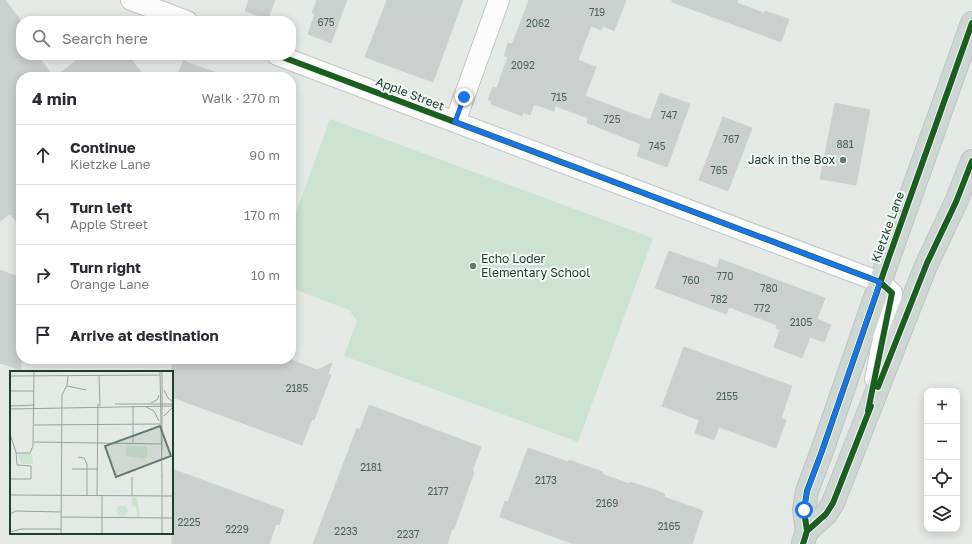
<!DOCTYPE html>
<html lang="en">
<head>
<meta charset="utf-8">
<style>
	:root { --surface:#fff; --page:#f7f7f7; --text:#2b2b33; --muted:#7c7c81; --line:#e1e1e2 }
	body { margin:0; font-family:"Golos Text",sans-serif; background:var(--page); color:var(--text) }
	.controls { position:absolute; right:12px; bottom:12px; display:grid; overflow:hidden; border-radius:8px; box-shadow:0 2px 10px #0003 }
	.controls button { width:36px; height:36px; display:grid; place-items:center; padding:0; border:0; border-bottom:1px solid var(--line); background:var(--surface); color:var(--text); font:20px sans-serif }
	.stop { position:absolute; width:12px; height:12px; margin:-9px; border:3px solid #1a73e8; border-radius:50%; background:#fff }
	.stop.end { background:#1a73e8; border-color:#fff; box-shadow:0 1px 4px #0008 }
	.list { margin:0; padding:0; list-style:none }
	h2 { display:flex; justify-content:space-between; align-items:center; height:52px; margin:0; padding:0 16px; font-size:17px }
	h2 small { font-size:13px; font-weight:400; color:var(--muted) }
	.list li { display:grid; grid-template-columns:26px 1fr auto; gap:12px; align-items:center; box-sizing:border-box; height:60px; padding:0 16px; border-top:1px solid var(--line) }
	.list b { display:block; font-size:15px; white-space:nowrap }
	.list p { margin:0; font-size:13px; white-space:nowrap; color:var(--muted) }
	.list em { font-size:13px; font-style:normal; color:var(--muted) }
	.icon { flex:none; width:22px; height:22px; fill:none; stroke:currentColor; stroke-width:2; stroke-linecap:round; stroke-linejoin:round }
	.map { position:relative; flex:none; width:972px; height:544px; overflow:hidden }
	.search { position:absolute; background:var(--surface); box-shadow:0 2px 10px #0003; left:16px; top:16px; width:280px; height:44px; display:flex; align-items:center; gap:10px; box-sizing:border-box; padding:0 14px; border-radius:16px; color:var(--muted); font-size:15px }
	.panel { position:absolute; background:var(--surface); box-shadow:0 2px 10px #0003; left:16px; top:72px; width:280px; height:292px; border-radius:16px }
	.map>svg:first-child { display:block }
	.green { fill:#cce3d1 }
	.building { fill:#cbd0ce; stroke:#ccd2cf }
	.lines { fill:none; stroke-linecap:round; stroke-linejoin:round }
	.minor-casing { stroke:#c1c6c3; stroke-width:22 }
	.major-casing { stroke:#bcc5c2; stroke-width:24 }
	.minor { stroke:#fbfcfb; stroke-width:20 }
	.major { stroke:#cdd6d2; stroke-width:22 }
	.cycleway-casing { stroke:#f2f9f5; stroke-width:8 }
	.cycleway { stroke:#1b5e20; stroke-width:6 }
	.route { stroke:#1a73e8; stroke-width:5 }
	.poi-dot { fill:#657a72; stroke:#f2f9f5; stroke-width:1.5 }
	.labels { text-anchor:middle; stroke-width:4; stroke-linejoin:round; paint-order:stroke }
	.number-label { font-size:10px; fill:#4c635a }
	.street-label { font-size:12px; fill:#213e33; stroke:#f2f9f5 }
	.poi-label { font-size:12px; fill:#213e33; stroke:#f2f9f5; text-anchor:end }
	.inset-road { fill:none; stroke:#96a59e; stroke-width:1 }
	.view { fill:#657a72; fill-opacity:0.15; stroke:#657a72; stroke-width:2 }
	.inset-edge { fill:none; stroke:#213e33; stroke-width:2 }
</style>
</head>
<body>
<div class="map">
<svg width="972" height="544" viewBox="0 0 972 544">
	<rect width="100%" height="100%" fill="#e4e9e6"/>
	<path class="green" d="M330,119L653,238L578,442L344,356L357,321L349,310L291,288V226Z"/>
	<path class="building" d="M0,0H5L21,21V55H37L54,77H21V227L10,214L0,221Z
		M249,0H275L268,19L245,11Z
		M317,0H347L331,43L308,34L315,14L312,13Z
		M387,0H463L433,82L365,57Z
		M529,0H626L614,31L603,26L601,30L591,26L578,60L596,67L585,96L650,120L660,93L690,104L667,167L637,156L641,144L597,127V126L587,123L588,118L555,106L554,111L534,104L530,115L523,112L522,116L491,104L492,102L488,100L493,87L497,88L502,73L508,57L504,56L508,43L512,44L513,42Z
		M672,0H738L737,3L764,13L765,11L789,19L781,42L757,33L672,2Z
		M83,55H128L145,77H55Z
		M183,61L223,75V77H177Z
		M835,103L870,110L856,185L820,179Z
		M723,117L752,128L728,191L699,180Z
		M669,251L717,268L720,259L825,298L817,319L831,325L824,342L810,337L802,358L774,347L780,330L776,328L777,325L729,307L726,314L655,288Z
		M0,270L21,278V370L0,363Z
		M684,347L792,386L781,418L786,420L776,448L719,427L714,440L695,433L699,420L662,406Z
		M172,359H289L317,370L332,363L328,374L331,375L314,420L312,419L302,445L172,397Z
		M369,405L481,447L472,471L474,472L454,529H452L447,544H313L357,428L360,430L361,427Z
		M528,448L568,462L569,460L603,472L602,474L629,484L630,482L658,491L665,494L664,497L701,510L700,511H703L692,544H574L500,517L505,501L508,502Z
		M172,469L284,510L279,525L276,524L269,544H172Z"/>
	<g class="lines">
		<g class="minor-casing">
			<path id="minor" d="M131,0L187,21
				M277,55L880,282L892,293L875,379
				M455,122L499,0"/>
		</g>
		<g class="major-casing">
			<path id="major" d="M807,531L804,510L807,491L822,451L889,257L972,23
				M803,543L807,531L826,514L833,503L925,268L956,202L972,161"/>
		</g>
		<use href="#minor" class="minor"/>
		<use href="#major" class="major"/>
		<g class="cycleway-casing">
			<path id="cycleway" d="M277,55L880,282L892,293L868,411
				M878,387L927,263L956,202L972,161
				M807,531L804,510L807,491L822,451L889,257L972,23
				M803,544L807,531L826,514L833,503L871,406"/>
		</g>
		<use href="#cycleway" class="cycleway"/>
	</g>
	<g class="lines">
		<path class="route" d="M464,97L455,122L880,282L822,451L807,492L804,510"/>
	</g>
	<g class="poi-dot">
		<circle cx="843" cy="160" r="4"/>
		<circle cx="473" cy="266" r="4"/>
	</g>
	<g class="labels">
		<g class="number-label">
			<text x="597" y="16">719</text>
			<text x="326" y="26">675</text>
			<text x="538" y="27">2062</text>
			<text x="523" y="69">2092</text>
			<text x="559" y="101">715</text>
			<text x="669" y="119">747</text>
			<text x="612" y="123">725</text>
			<text x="731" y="143">767</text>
			<text x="845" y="148">881</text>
			<text x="657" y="150">745</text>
			<text x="719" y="174">765</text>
			<text x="725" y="280">770</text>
			<text x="691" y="284">760</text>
			<text x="769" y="292">780</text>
			<text x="719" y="303">782</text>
			<text x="762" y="312">772</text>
			<text x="801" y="326">2105</text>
			<text x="297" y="392">2185</text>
			<text x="727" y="400">2155</text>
			<text x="371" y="471">2181</text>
			<text x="546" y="484">2173</text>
			<text x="438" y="495">2177</text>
			<text x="607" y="507">2169</text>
			<text x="189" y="526">2225</text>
			<text x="669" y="530">2165</text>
			<text x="237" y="533">2229</text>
			<text x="346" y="535">2233</text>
			<text x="408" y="538">2237</text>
		</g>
		<g class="street-label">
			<text transform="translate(410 94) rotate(21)" y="4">Apple Street</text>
			<text transform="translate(888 227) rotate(-70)" y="4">Kietzke Lane</text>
		</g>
		<g class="poi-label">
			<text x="835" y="164">Jack in the Box</text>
			<text x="481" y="263" text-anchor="start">Echo Loder<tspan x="481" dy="14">Elementary School</tspan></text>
		</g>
	</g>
	<g transform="translate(10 371)">
		<rect width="163" height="163" fill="#e4e9e6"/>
		<path d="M116,75H137V88L116,85ZM8,83H22L23,93H11ZM122,126H127L130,146H127L126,136L122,135ZM106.5 140a5.5 5.5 0 1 1 11 0a5.5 5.5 0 1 1-11 0Z" fill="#cce3d1"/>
		<path class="inset-road" d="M150,0L152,105M152,0V79M0,5L150,4M89,5L90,35M57,15L76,19M154,19L158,27L163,31M0,20H24M141,32L147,29L149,24M105,33H163M0,35L25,34M123,35V72M136,36L144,40L149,50M0,38L163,35M154,45L163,36M24,54L150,53M0,63L6,81L7,94L21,95V108H0M24,71L151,73M6,82H20L23,75L24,0M68,86L74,87L77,93V124M62,98H88M0,124L163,125M87,124L88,33M92,124V163M122,124V106M0,143L6,140L51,141M51,146L163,147M0,161L11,158H51M51,163L52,24L57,14L58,5M152,163V104"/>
		<path class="view" d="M150,55L161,85L106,106L95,75Z"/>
		<rect width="163" height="163" class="inset-edge"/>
	</g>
</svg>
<div class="controls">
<button>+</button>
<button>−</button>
<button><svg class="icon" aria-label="locate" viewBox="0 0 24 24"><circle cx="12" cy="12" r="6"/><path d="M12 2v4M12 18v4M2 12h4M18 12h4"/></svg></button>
<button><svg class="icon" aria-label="layers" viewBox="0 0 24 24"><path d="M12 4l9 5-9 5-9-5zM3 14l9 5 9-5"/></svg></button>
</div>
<div class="stop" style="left:804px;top:510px"></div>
<div class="stop end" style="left:464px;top:97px"></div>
<div class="search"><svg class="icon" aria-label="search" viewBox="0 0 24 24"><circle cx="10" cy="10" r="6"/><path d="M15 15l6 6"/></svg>Search here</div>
<section class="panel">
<h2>4 min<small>Walk · 270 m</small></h2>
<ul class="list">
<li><svg class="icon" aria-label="ahead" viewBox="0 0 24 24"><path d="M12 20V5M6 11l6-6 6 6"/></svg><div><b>Continue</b><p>Kietzke Lane</p></div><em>90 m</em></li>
<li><svg class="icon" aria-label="left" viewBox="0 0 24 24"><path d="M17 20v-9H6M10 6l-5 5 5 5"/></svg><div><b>Turn left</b><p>Apple Street</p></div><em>170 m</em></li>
<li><svg class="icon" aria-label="right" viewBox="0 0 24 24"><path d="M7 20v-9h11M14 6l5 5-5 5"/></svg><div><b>Turn right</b><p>Orange Lane</p></div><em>10 m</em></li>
<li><svg class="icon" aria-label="arrive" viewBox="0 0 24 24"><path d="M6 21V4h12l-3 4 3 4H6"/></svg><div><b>Arrive at destination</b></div></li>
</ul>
</section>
</div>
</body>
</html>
